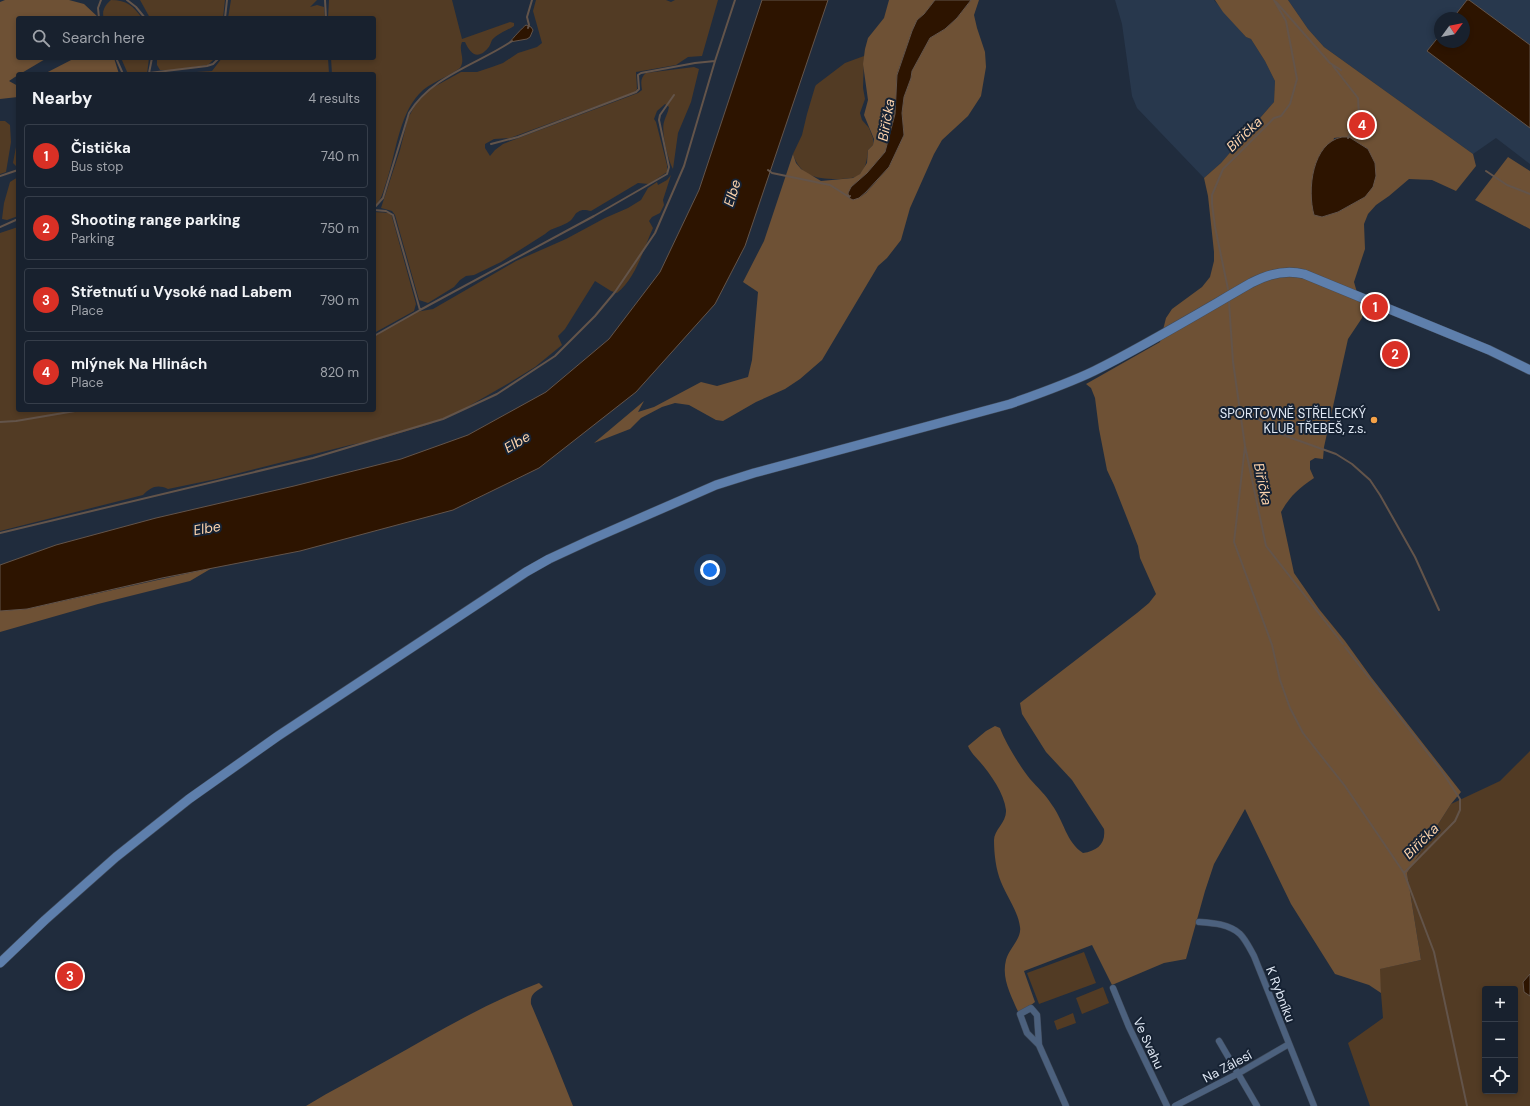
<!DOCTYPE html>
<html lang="en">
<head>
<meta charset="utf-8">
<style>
	:root { --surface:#18212e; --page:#252e3a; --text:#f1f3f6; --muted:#9fa3aa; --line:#363e4a; --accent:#d93025 }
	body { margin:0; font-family:"DM Sans",sans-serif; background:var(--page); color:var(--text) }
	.controls { position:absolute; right:12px; bottom:12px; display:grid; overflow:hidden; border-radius:4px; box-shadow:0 2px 6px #0003 }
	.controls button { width:36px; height:36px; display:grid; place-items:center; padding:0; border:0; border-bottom:1px solid var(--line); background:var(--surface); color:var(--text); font:20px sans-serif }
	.compass { position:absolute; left:1434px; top:12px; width:36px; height:36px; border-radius:50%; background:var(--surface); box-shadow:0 2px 6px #0003; rotate:57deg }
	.you { position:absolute; left:710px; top:570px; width:14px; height:14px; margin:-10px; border:3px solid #fff; border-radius:50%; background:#1a73e8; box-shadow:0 0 0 6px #1a73e833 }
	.badge { display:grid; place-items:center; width:26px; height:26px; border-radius:50%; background:var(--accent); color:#fff; font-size:13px; font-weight:700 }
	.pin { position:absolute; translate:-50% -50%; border:2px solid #fff; box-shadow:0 1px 4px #0006 }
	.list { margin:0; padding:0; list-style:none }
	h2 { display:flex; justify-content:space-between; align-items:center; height:52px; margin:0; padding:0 16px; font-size:17px }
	h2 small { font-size:13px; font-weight:400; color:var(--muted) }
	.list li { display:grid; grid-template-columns:26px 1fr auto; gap:12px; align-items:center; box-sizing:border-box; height:64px; margin:0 8px 8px; padding:0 8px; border:1px solid var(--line); border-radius:4px }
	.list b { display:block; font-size:15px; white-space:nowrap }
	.list p { margin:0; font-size:13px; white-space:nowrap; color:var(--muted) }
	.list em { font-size:13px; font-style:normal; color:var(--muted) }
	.icon { flex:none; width:22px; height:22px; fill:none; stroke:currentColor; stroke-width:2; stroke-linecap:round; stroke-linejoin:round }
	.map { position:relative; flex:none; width:1530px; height:1106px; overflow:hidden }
	.search { position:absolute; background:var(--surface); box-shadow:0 2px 6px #0003; left:16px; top:16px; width:360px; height:44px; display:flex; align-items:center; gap:10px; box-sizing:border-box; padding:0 14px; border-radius:4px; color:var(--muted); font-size:15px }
	.panel { position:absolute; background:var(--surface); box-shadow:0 2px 6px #0003; left:16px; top:72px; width:360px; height:340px; border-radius:4px }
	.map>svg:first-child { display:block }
	.built { fill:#28384d; fill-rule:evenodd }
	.green { fill:#523b24; fill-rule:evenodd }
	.forest { fill:#6e5135; fill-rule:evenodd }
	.water { fill:#2d1400; stroke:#63544a }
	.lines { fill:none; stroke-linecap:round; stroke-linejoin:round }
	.stream { stroke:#63544a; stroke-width:2 }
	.street-casing { stroke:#3f4a5a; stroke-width:7 }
	.secondary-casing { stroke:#3f4a5a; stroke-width:10 }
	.street { stroke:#4c617e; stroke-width:6 }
	.secondary { stroke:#5e7fac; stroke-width:9 }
	.poi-dot { fill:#f6a247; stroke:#162233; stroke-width:1.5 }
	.labels { text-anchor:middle; stroke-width:4; stroke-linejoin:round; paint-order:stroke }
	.poi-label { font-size:13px; fill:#e1e9f5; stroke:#162233; text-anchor:end }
	.street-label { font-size:13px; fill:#e1e9f5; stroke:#162233 }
	.water-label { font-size:14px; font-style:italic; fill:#fcd3ac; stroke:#162233 }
</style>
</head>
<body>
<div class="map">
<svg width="1530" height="1106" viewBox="0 0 1530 1106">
	<rect width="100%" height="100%" fill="#202c3d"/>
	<path class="built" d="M1115,0H1214L1246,37L1251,39L1265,61L1275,81L1274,102L1221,163L1204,178L1137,108L1132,96L1122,24Z
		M1288,0H1530V164L1496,138L1473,154L1324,47L1308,29ZM1440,18H1464V42H1440Z"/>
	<path class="green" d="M111,0C127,0 133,6 142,18H104C101,11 106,4 111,0Z
		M140,0H225L223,18H150Z
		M231,0H317L310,7L317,5L324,7L325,18H228Z
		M329,0H452L462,39L510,22L514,23V26C508,30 497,34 492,40C491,42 490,46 488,48C477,61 470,53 465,42H462C458,51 466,59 460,68C447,78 430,82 419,94C398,117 396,155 386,183C383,192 381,201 374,207V74H332L331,58H374V18H328Z
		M536,0H666L671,2L675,0H718L702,56L688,57L676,65L636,72L637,89L635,92L510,138L494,139L485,144V148L490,156L495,150L503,144L638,93L642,90C641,83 640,78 646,73L694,67L699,69L691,102L678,133L673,169C668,160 661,132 664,122C665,117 668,113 669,107L665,104L657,111L654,119L656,122L667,165V172L649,184L638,183L591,211C586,210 582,209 578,212C574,214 574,218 570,221C562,227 552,227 545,234L501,262L474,275L466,276L460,280L454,287L428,303L419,300L395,215L392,211L381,208L400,150L408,118L417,102L432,88L461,72H477L492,67L503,63L518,53L537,47L542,43L533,11Z
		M864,56L863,88L865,99L860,113L862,120L869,128L873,138V145L868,150C867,159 866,169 859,175C853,179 847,178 841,179C818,179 801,178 793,154L802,135L807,114L815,87L816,85L845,63Z
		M121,58H149L147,74H128Z
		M157,58H215L208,65L172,70H160L157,65Z
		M222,58H328L329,74H165L212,71Z
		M0,121H5L10,125L11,142L6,172L0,174Z
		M18,136V168L13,163Z
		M671,175L663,200L664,205L660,213L652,217L649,221L653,228C643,250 636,278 617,293L611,291L595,281L565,329L558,336L562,345L535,367L509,383L462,410L430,424L380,439L350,445L216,479L168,489C157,484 151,487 143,495L0,531V233L18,227V410H374V336L416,312L433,309L516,261L566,239L605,218L628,208L641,200L648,188L657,182L658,185L667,180Z
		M18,177V216L7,220L2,219L4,203L10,182Z
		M374,212L391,213L416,304L414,311L374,333Z
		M1530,751V1106H1370L1348,1043L1383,1018L1379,969L1421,960L1407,873L1451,804L1500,781ZM1485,989H1515V1091H1485Z
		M1084,952L1096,983L1039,1004L1027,973Z
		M1103,987L1109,1003L1082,1014L1076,998Z
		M1073,1013L1076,1023L1057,1030L1054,1021Z"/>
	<path class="forest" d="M5,0H69L84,4L99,18H18V58H47L20,74H18V75L9,81L18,86V97L0,99V2Z
		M889,0H935L924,14L917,20L912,31L897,74L895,114L885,152L867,173L851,187L859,198L866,193L889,167L904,135L902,113L904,97L911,78L912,71L930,38L945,29L957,18L971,0H979L974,15L977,28L985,52L986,67L981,96L968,116L942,140L934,154L910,208L901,240L887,258L878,266L822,360L800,379L785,389L756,402L723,421L716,420L689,405L675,403L662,407L641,418L630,429L594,443L644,401L638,412L654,407L701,382L717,386L748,377L752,360L758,292L743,282L764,241L793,154L796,163L801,169L821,181L853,178L860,174L867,163L868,150L873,145L874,139L864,115L868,100L863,64L865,49L868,38L884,18Z
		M1215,0H1288L1308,29L1324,47L1473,154L1476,166L1456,191L1432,180L1409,179L1389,196L1376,205L1368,214L1364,224L1365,249L1354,282L1363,313L1362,318L1348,339L1324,447L1323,459L1315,458L1310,461V469L1314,478C1298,489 1291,495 1281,512L1294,573L1319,609L1345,641L1371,677L1461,792L1451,804L1407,873L1421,960L1380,969L1381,993L1369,985L1335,974L1291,904L1245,809L1214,864L1205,891L1186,959L1164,963L1112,985L1092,945L1024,971L1035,1002L1019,1014C1012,997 1001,979 1006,960C1009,949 1022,938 1020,927C1018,911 1007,897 1001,882C996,870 994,854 994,840C994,830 1007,822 1006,810C1004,793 991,775 980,762C975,756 971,753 968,746L986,731L995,726L1000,728C1005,742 1021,768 1030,779C1038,788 1046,795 1052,805C1064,821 1066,842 1083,853C1097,851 1106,844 1104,829L1072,780L1046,752L1022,714L1020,703L1137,613L1149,603L1156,594L1140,558L1138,546L1114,485L1107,470L1099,429L1095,398L1091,388L1086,384L1160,342L1166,318L1172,309L1202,287L1210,277L1214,261V252L1208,196L1204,178L1221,163L1274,102L1275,81L1265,61L1251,39L1246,37L1223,12ZM1342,137H1349L1368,149L1365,197L1338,212L1322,217L1318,215L1334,138Z
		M75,58H114L119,74H44Z
		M1508,157L1530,171V229L1475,200Z
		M212,568L190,581L98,604L0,632V611L27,609Z
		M539,983L543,987C535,992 530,994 531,1004L553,1056L573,1106H306C332,1090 360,1076 386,1061C436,1033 486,1003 539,983Z"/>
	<path class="water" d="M762,0H828L745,246L715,304L636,392L539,468L453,510L300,551L162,578L27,609L0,611V565L56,545L156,518L294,486L401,459L468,435L546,392L609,339L660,272L699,190Z
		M935,0H971L957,18L945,29L930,38L912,71L911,78L904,97L902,113L904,135L889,167L866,192L859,198L853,200L849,198L848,193L851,187L867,173L885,152L895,114L897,75L912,31L917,20L924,14Z
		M1467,0H1469L1530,45V128L1427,51L1440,35V42H1464V18H1453Z
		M526,25L531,27L533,30L530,37L527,39L510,42C512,39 523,27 526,25Z
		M1342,137H1349L1368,149L1375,163L1376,176L1373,187L1365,197L1338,212L1322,217L1314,215C1307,190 1312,143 1342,137Z
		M1530,974V996L1524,992L1523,982Z"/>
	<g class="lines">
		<path class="stream" d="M127,0L136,7L145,18
			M325,0L326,18
			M1276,2L1330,63L1341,70
			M99,18L98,8L101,0
			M225,18L227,0
			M528,28L529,25L527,17L532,0
			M116,58L123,74
			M1333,66L1358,98L1359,116L1348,138
			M149,73L207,66L213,64L219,58
			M149,73L152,58
			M491,144L518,137L636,92L639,89L638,75L641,73L695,63L715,61
			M768,170L772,173L830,185L849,197L850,196
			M1486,171L1507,185L1530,194
			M0,176L18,170
			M374,208L383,198L409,113C431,76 478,64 512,41
			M374,210L386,211L393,215L420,310L594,216L667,174L669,167L659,120L660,115L674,95
			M0,227L18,219
			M1228,289L1215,227L1212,204V195L1223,169L1274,118L1281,116L1290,104L1297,79L1286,21L1274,0
			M1229,302L1233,362L1245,446L1266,546L1343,644
			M374,336L420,310
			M1239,407L1283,435L1336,454L1352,464L1370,480L1380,495L1415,557L1439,610
			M0,422L16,421L81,410
			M1245,446L1234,542L1272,645L1280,680L1290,708L1303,733L1345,786L1404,873
			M0,533L313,458L443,419L497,394L555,356L595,316L615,292L655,233L684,166L715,61L735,0
			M1345,647L1441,770L1460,799V810L1455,821L1404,873L1434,952L1467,1106"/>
		<g class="street-casing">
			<path id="street" d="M1199,922C1213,923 1229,924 1240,934C1246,940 1250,949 1254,956L1314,1106
				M1113,988L1129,1027L1167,1106
				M1219,1041L1257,1106
				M1039,1045L1037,1015L1031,1008L1020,1014L1027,1033L1039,1045L1066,1106
				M1175,1106L1239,1073L1289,1044"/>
		</g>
		<g class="secondary-casing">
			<path id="secondary" d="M0,963L45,920L116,857L189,799L278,736L526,572L549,559L590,540L716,485L754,473L1010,404C1038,394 1067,384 1094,371C1148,344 1199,313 1251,283C1268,274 1285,269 1304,274L1489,350L1530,370"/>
		</g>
		<use href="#street" class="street"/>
		<use href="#secondary" class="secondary"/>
	</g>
	<circle class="poi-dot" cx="1374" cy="420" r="4"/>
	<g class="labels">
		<g class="poi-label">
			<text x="1366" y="418">SPORTOVNĚ STŘELECKÝ<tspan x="1366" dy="15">KLUB TŘEBEŠ, z.s.</tspan></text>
		</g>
		<g class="street-label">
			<text transform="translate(1281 994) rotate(69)" y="5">K Rybníku</text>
			<text transform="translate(1149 1043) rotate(65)" y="5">Ve Svahu</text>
			<text transform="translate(1227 1066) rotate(-28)" y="5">Na Zálesí</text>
		</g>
		<g class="water-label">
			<text transform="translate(886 120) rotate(-80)" y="5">Biřička</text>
			<text transform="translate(1244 134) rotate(-44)" y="5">Biřička</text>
			<text transform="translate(732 193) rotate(-73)" y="5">Elbe</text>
			<text transform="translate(517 442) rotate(-31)" y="5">Elbe</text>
			<text transform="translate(1263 484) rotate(78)" y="5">Biřička</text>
			<text transform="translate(207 528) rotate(-10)" y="5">Elbe</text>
			<text transform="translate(1421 841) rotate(-45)" y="5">Biřička</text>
		</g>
	</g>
</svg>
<div class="controls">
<button>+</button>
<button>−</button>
<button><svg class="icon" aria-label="locate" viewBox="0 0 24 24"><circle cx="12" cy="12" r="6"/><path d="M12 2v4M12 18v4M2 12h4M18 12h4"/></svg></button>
</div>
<svg class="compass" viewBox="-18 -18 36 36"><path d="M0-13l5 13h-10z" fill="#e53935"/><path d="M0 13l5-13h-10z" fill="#9fa3aa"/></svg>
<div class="you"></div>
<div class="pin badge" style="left:1375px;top:307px">1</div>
<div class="pin badge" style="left:1395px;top:354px">2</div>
<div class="pin badge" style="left:70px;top:976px">3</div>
<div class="pin badge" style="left:1362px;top:125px">4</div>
<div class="search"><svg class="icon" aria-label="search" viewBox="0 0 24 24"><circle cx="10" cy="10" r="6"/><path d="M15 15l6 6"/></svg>Search here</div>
<section class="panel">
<h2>Nearby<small>4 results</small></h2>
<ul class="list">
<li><span class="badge">1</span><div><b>Čistička</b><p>Bus stop</p></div><em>740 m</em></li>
<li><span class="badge">2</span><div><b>Shooting range parking</b><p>Parking</p></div><em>750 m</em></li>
<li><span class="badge">3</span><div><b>Střetnutí u Vysoké nad Labem</b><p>Place</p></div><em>790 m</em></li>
<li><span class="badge">4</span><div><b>mlýnek Na Hlinách</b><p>Place</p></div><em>820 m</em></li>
</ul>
</section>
</div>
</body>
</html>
